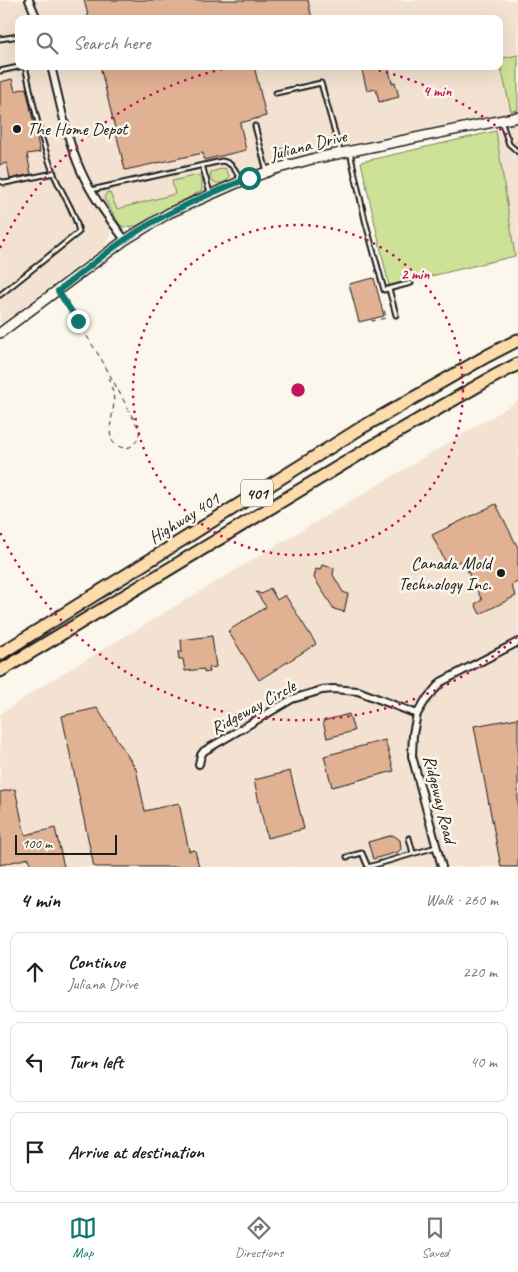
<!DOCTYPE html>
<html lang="en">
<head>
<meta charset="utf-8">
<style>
	:root { --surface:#fff; --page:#f6f6f6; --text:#222; --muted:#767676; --line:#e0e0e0; --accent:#0f766e }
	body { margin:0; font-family:Caveat,sans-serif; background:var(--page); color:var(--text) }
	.scale { position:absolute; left:15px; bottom:12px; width:102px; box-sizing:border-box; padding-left:5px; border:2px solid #1c1c1c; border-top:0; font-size:14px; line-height:18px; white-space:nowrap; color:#1c1c1c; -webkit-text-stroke:4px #fbf7ec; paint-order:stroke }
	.stop { position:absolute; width:15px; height:15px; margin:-11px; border:4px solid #0f766e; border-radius:50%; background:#fff }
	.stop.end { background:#0f766e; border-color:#fff; box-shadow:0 1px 5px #0008 }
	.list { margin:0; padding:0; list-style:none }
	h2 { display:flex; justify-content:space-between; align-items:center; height:65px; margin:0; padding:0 20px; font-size:21px }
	h2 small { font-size:16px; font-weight:400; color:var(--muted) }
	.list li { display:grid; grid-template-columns:32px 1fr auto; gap:15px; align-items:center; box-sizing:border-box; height:80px; margin:0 10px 10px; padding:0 10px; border:1px solid var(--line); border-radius:10px }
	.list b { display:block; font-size:19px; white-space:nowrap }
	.list p { margin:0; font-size:16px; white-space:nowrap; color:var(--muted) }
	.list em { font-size:16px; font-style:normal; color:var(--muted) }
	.icon { flex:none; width:28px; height:28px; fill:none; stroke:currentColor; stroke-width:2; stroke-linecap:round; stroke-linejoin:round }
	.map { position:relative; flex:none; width:518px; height:867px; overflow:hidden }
	.search { position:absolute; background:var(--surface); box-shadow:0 5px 20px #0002; left:15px; right:15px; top:15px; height:55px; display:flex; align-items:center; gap:12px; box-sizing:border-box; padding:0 18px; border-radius:10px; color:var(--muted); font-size:19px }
	.sheet { height:335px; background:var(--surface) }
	nav { display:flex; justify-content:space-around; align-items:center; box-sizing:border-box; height:70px; border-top:1px solid var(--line); background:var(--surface); font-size:14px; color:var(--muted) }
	nav a { display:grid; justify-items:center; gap:2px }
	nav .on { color:var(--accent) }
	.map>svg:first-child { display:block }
	.built { fill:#f3e2d1 }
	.green { fill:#cee297; stroke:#757f5a }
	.building { fill:#e1b193; stroke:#1c1c1c }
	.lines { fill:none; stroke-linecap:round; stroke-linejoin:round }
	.lane-casing { stroke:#1c1c1c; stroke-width:7 }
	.street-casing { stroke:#1c1c1c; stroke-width:10 }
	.secondary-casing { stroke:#1c1c1c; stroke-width:12 }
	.highway-casing { stroke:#1c1c1c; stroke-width:15 }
	.path { stroke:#1c1c1c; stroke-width:1; stroke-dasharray:5 4; stroke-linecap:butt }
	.lane { stroke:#fbf7ec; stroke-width:3 }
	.street { stroke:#fbf7ec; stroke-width:6 }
	.secondary { stroke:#fbf7ec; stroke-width:9 }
	.highway { stroke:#fddcac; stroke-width:11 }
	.route { stroke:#0f766e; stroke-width:6 }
	.ring { fill:none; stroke:#c2185b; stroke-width:2.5; stroke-dasharray:2.5 5 }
	.poi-dot { fill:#1c1c1c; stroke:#fbf7ec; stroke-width:2 }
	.labels { text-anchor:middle; stroke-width:5; stroke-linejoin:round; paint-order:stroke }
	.shield { fill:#fbf7ec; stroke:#5f5e5a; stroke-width:1 }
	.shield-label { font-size:16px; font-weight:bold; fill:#1c1c1c }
	.poi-label { font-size:18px; fill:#1c1c1c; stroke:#fbf7ec; text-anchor:start }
	.street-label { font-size:18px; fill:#1c1c1c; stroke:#fbf7ec }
	.centre { fill:#c2185b; stroke:#fbf7ec; stroke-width:2.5 }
	.ring-label { font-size:15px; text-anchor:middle; font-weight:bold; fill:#c2185b; stroke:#fbf7ec; stroke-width:5; stroke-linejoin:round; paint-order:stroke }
</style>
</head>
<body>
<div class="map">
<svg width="518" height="867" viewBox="0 0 518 867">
	<rect width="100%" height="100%" fill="#fbf7ec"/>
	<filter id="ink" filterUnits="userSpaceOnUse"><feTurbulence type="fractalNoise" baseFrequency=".02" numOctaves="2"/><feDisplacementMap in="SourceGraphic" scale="10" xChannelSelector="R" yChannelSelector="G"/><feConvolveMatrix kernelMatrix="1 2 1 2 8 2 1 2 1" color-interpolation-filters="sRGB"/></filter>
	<g filter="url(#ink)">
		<path class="built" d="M0,0H518V255L515,256L496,131L490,117L354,143L232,178L180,202L136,226L125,227L118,222L103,199L89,176L79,152L57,66H499V19H19V66H47L69,148L86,186L109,227L111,234L106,245L0,325Z
			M518,401V867H0V714L45,684Z"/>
		<path class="green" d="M518,55V110L511,111L499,59Z
			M496,131L515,256L389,286L361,162Z
			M225,168L230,177C225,184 215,186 210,178L211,172Z
			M198,175L202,180V188L201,191L136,226L125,227L120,225L104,198L107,192L110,193L117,209L175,194L172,181Z"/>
		<path class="building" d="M84,0H308L312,19H89Z
			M100,66H254L266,116L240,123L246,150L204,160L203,153L125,170Z
			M361,66H388L392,83L395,82L399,97L379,102L376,89L367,91Z
			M12,79L15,91L26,88L40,152L27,154L31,174L10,179L7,163L0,165V82Z
			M374,278L384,316L359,322L349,284Z
			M496,504L518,548V582L511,585L516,596L480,614L475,604L482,600L462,560L448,567L432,535Z
			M322,565L334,568L333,575L343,592L348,594L344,612L334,609L314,578L316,569L320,570Z
			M270,588L277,600L285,595L316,644L259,680L228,631L266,607L256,592L262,594Z
			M212,636L216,667L209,668V672L204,673V669L185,671L183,659H179L178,652H182L181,640Z
			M97,708L136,769L145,811L179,803L189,851L195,850L199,867H94L62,716Z
			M349,714L354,731L327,738L323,721Z
			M518,718V867H501L474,726Z
			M385,740L394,771L332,787L324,756Z
			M290,771L304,829L267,838L254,780Z
			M15,789L25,835L55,828L64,867H31L29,858L0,865V792Z
			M393,835L400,840L401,849L398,852L373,859L368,842Z"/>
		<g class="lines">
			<g class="lane-casing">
				<path id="lane" d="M0,39L19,36
					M0,71L23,66
					M276,93L321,83L340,151
					M501,121L509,144L518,152
					M255,126L267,172
					M284,151L288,165
					M350,152L365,220L384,290L411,283
					M202,165L210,193
					M0,181L5,183L54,173
					M91,190L222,161C233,163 236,171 241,181
					M389,289L396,315
					M0,295L79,232C75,210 61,193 53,172C40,138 33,102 25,66
					M409,838L413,853
					M347,857L362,853L368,867L436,847"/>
			</g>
			<g class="street-casing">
				<path id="street" d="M29,0L37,19
					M51,66C60,101 66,138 81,171C92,196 109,218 125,240
					M199,764L201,755L204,751L292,699L322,690L333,689L358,691L417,714
					M442,867L412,756L413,734L417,714L425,701L441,682L518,642"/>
			</g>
			<g class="secondary-casing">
				<path id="secondary" d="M0,333L125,240L169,213L237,183L275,169L312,159L518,117"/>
			</g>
			<g class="highway-casing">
				<path id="highway" d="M0,654L361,428L487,356L518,340
					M0,671L368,449L493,377L518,364"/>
			</g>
			<path class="path" d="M63,298L103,362L140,431C138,438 136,444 130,447C126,448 122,448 118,446C104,440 113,416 114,403C114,394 111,385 109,376
				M372,320V321L386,318L384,309"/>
			<use href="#lane" class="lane"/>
			<use href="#street" class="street"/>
			<use href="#secondary" class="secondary"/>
			<use href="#highway" class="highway"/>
		</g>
	</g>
	<g class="lines" filter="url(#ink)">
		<path class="route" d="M78,321L58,291C81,274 102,255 126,239C164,213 206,195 249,178"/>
	</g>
	<g class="ring">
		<circle cx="298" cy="390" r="165"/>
		<path d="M517 637A330 330 0 0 1 0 532M0 248A330 330 0 0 1 232 67M364 67A330 330 0 0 1 517 143"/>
	</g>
	<g class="poi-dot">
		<circle cx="17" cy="129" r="5"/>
		<circle cx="501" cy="573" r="5"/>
	</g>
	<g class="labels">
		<rect class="shield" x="241" y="479.5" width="32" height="27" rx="4"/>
		<g class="shield-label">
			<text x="257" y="499">401</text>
		</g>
		<g class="poi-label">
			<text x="27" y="135">The Home Depot</text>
			<text x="491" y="569" text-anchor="end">Canada Mold<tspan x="491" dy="21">Technology Inc.</tspan></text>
		</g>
		<g class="street-label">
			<text transform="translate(308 145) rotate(-14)" y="6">Juliana Drive</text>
			<text transform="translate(184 518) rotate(-32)" y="6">Highway 401</text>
			<text transform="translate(253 707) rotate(-29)" y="6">Ridgeway Circle</text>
			<text transform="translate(440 799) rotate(76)" y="6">Ridgeway Road</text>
		</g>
	</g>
	<circle cx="298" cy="390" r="8" class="centre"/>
	<g class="ring-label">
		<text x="437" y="96">4 min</text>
		<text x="415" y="279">2 min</text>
	</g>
</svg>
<div class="scale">100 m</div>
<div class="stop" style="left:249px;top:178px"></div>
<div class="stop end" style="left:78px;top:321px"></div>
<div class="search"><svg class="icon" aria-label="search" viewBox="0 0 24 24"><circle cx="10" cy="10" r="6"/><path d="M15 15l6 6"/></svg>Search here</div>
</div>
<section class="sheet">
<h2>4 min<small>Walk · 260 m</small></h2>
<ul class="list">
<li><svg class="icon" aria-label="ahead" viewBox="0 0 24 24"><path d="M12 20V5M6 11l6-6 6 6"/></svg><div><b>Continue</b><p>Juliana Drive</p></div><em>220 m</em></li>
<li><svg class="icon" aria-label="left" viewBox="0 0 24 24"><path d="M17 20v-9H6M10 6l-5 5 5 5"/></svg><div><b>Turn left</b></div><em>40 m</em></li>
<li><svg class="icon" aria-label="arrive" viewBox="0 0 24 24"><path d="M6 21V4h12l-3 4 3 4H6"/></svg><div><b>Arrive at destination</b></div></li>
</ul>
</section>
<nav>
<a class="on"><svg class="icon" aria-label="map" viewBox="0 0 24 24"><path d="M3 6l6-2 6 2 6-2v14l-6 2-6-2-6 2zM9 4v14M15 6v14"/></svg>Map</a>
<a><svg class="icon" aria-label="directions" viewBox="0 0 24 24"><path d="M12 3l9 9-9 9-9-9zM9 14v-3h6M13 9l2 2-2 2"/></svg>Directions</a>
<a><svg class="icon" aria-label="saved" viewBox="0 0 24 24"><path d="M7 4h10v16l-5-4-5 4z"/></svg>Saved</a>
</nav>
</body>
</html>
